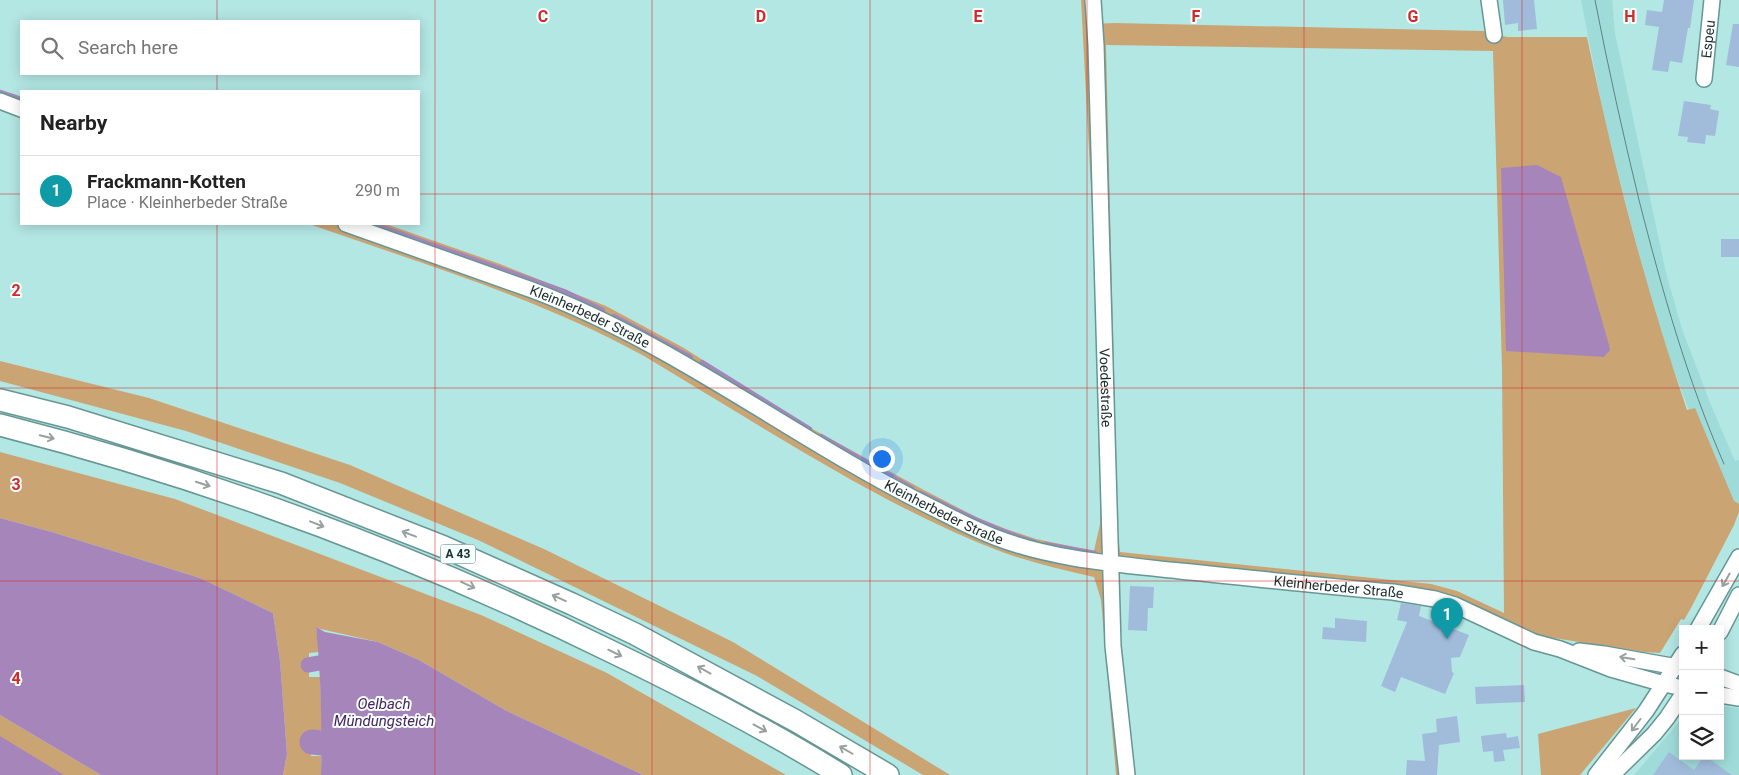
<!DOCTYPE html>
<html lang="en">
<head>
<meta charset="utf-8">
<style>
	:root { --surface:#fff; --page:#f6f6f6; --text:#222; --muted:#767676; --line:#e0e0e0; --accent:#db2777 }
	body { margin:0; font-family:Roboto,sans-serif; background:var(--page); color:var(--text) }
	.controls { position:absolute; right:15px; bottom:15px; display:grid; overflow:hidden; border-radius:0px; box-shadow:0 2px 12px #0003 }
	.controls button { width:45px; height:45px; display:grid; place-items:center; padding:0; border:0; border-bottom:1px solid var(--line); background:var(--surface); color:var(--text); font:25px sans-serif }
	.you { position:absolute; left:881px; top:458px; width:18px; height:18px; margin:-12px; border:4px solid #fff; border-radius:50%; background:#1a73e8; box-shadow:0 0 0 8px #1a73e833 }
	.badge { display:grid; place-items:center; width:32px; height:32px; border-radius:50%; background:var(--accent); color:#fff; font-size:16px; font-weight:700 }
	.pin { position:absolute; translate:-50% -41px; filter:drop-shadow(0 1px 2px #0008) }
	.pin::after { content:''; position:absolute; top:26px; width:18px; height:15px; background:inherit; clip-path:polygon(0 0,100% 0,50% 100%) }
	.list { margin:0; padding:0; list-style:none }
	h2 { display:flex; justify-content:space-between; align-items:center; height:65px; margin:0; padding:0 20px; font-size:21px }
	h2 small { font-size:16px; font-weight:400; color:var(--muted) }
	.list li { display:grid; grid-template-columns:32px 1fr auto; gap:15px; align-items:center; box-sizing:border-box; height:70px; padding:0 20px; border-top:1px solid var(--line) }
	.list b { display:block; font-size:19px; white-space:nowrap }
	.list p { margin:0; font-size:16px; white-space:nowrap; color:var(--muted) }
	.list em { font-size:16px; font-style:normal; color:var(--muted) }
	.icon { flex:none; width:28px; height:28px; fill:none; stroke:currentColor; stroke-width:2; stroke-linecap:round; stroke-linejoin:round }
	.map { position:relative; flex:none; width:1739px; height:775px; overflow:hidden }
	.search { position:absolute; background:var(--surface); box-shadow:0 2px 12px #0003; left:20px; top:20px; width:400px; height:55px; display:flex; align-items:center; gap:12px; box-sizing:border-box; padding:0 18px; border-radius:0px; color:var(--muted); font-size:19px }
	.panel { position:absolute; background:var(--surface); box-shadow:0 2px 12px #0003; left:20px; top:90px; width:400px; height:135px; border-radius:0px }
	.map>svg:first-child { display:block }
	.built { fill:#9fdcd9 }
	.green { fill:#cba474; fill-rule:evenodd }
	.water { fill:#a686ba }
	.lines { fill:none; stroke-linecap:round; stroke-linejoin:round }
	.stream { stroke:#a686ba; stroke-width:4.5 }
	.canal { stroke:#a686ba; stroke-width:15 }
	.river { stroke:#a686ba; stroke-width:25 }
	.building { fill:#a1bcdb }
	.minor-casing { stroke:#669794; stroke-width:18 }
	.highway-casing { stroke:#669794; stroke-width:24 }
	.minor { stroke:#fff; stroke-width:15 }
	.highway { stroke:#fff; stroke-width:21 }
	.tram { stroke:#5f8280; stroke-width:1 }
	.oneway { stroke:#98a1a0 }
	.grid { fill:none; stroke:#d62828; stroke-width:1; stroke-opacity:0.55 }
	.labels { text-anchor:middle; stroke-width:4; stroke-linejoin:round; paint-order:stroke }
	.shield { fill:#f5fffe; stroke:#5c6d6c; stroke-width:1 }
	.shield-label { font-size:12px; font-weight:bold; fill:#1a2e2d }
	.street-label { font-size:14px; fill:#1a2e2d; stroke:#f5fffe }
	.water-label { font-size:15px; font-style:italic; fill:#4b2161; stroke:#f5fffe }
	.grid-label { font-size:16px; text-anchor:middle; font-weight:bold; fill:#d62828; stroke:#f5fffe; stroke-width:4; stroke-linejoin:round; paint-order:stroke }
</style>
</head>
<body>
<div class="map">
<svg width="1739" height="775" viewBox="0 0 1739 775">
	<rect width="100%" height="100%" fill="#b3e7e4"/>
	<path class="built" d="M1581,0H1612L1615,33L1666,273L1682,329L1711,405L1735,461L1739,460V512L1690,413L1666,349L1652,305L1606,127Z
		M1720,706L1739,708V775H1634L1683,717V756H1720Z"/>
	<path class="green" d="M1081,0H1087L1090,24L1115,23L1483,31L1507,37H1587C1613,163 1645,287 1687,410L1695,408L1734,501L1739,504V512L1734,525L1691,608L1684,620L1681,619L1660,653L1644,652L1534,635L1495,619L1489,630L1472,620L1417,601L1114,572L1118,637L1134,775H1116L1101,600L1094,577C1063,570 1032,563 1002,552C902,514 806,454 715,399C691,385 668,370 644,356C539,298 422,264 309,224H386L500,264L606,306L684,348L796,420L922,489L978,518L1006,529L1036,539L1094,551L1100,524V480L1095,263ZM1106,45L1493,51L1502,369L1504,613L1457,591L1431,584L1120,552L1118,535Z
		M0,361L149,398L350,465L544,549L733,642L950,775H923L757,676L478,540L340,483L186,431L0,381Z
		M0,452L175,499L481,615L607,673L786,775H643L505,710L419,660L378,642L316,628L319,652L309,653V677H320L322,730H312L311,756H321V775H283L287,754L280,661L273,613L200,578L52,532L0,518Z
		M1636,708L1580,775H1541L1538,734Z
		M0,715L101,775H62L0,737Z"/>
	<path class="water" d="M1537,165L1561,177L1609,345L1610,350L1604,357L1506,351L1501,168Z
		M0,518L52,532L200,578L273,613L280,661L287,754L283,775H101L0,715Z
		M316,627L325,632L378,642L419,660L505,710L643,775H321C322,726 321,676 316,627Z
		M0,736L64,775H0Z"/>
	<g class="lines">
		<path class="stream" d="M0,92L21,99
			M374,224L564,291L603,310
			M614,316L691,357
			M702,362L810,429
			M821,436L912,488
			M921,493C958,511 995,530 1035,542
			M1045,544L1095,553"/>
		<path class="canal" d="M308,665L319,663"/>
		<path class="river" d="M312,742L322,743"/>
	</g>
	<path class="building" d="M1503,0H1534L1537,29L1518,31V23L1505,25Z
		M1664,0H1694L1690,28H1688L1682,63L1670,61L1668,72L1652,70L1659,27L1645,25L1647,10L1662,12Z
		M1733,24H1739V67L1726,65Z
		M1684,101L1711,105L1710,109L1719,111L1715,136L1706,135L1705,144L1687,142L1688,137L1678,136Z
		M1721,239H1739V257H1721Z
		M1130,586L1154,587L1153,608H1148L1147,631L1128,630Z
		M1401,603L1421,606L1419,616L1469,635L1460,657L1451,658L1452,672L1454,673L1445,694L1401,677L1395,692L1381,686L1407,622L1397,620Z
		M1335,618L1367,621L1366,642L1322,639L1323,627L1335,628Z
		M1524,685L1525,702L1476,704L1475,687Z
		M1457,716L1460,742L1439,745L1437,775H1406L1407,760L1425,761L1422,734L1437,732L1436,719Z
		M1506,733L1507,738L1518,736L1520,748L1503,750L1505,761L1494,762L1493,751L1483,752L1481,736Z
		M1669,752L1694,770L1704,756H1705L1732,775H1653Z"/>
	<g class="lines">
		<g class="minor-casing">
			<g id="minor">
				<path id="s1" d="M1093,0L1096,45L1113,646L1127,775"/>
				<path d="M1489,0L1494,35"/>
				<path id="s2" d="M1704,79L1712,0"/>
				<path d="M0,101L21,109"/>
				<path id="s3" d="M346,224L532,290C674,343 794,439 929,506C951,517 973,529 997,538C1055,560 1118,564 1180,571C1251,578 1322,586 1393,592L1435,599L1455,605L1534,642L1560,649L1611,669L1664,684L1683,688"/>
				<path d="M1698,629L1739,557"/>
				<path d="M1720,632L1739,595"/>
				<path d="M1579,651L1604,654L1683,668"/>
				<path d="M1720,677L1739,684"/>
				<path d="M1720,695L1739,698"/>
				<path d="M1596,775L1646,711L1683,654"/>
				<path d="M1612,775L1654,734L1667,718L1683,694"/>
			</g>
		</g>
		<g class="highway-casing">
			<path id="highway" d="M0,400L68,417L281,483L444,547L572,604L635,634L796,721L888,775
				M0,425C211,479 415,555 610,651C689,689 766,729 841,775"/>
		</g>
		<use href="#minor" class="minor"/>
		<use href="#highway" class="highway"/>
		<path class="tram" d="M1595,0C1608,67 1623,134 1639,200C1662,290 1687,379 1724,464"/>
	</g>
	<defs><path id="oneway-shaft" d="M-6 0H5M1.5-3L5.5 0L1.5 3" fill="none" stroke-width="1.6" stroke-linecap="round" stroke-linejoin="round" transform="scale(1.25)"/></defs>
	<g class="oneway">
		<use href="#oneway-shaft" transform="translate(47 437) rotate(14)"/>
		<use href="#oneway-shaft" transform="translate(203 484) rotate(18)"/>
		<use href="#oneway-shaft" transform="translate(317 524) rotate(21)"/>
		<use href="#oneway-shaft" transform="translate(409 534) rotate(-159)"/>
		<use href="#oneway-shaft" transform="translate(1726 580) rotate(119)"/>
		<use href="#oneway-shaft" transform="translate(468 585) rotate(24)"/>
		<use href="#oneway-shaft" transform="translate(559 598) rotate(-156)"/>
		<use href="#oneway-shaft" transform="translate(615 653) rotate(26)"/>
		<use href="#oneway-shaft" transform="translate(1627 658) rotate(-170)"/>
		<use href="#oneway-shaft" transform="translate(704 670) rotate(-151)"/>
		<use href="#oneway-shaft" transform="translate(1636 725) rotate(127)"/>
		<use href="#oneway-shaft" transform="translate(760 728) rotate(28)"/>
		<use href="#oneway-shaft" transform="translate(846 750) rotate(-150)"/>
	</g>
	<path class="grid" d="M217,0V21M435,0V775M652,0V775M870,0V775M1087,0V775M1304,0V775M1522,0V775M217,74V91M0,194H21M419,194H1739M217,224V775M0,388H1739M0,581H1739"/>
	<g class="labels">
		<rect class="shield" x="440.5" y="544.5" width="35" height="19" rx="4"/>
		<g class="shield-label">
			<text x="458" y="558">A 43</text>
		</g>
		<g class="street-label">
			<text dy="5" stroke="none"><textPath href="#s2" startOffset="40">Espeu</textPath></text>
			<text dy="5" stroke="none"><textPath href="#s3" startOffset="261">Kleinherbeder Straße</textPath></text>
			<text dy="5" stroke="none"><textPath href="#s1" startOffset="388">Voedestraße</textPath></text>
			<text dy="5" stroke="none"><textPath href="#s3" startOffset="666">Kleinherbeder Straße</textPath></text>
			<text dy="5" stroke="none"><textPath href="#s3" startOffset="1071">Kleinherbeder Straße</textPath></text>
		</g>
		<g class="water-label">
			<text x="384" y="709">Oelbach<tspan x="384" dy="17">Mündungsteich</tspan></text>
		</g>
	</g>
	<g class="grid-label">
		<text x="543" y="22">C</text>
		<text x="761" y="22">D</text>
		<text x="978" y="22">E</text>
		<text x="1196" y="22">F</text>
		<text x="1413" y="22">G</text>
		<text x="1630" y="22">H</text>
		<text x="16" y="296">2</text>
		<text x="16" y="490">3</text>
		<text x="16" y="684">4</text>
	</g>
</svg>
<div class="controls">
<button>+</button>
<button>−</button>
<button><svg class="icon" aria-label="layers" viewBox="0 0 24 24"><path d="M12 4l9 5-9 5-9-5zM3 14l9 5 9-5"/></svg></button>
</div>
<div class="you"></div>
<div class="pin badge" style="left:1447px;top:639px;background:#0f9aa8">1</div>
<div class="search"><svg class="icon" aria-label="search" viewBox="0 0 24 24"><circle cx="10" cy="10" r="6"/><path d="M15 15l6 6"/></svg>Search here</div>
<section class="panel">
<h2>Nearby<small></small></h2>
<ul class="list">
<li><span class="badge" style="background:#0f9aa8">1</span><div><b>Frackmann-Kotten</b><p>Place · Kleinherbeder Straße</p></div><em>290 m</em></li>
</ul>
</section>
</div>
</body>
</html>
